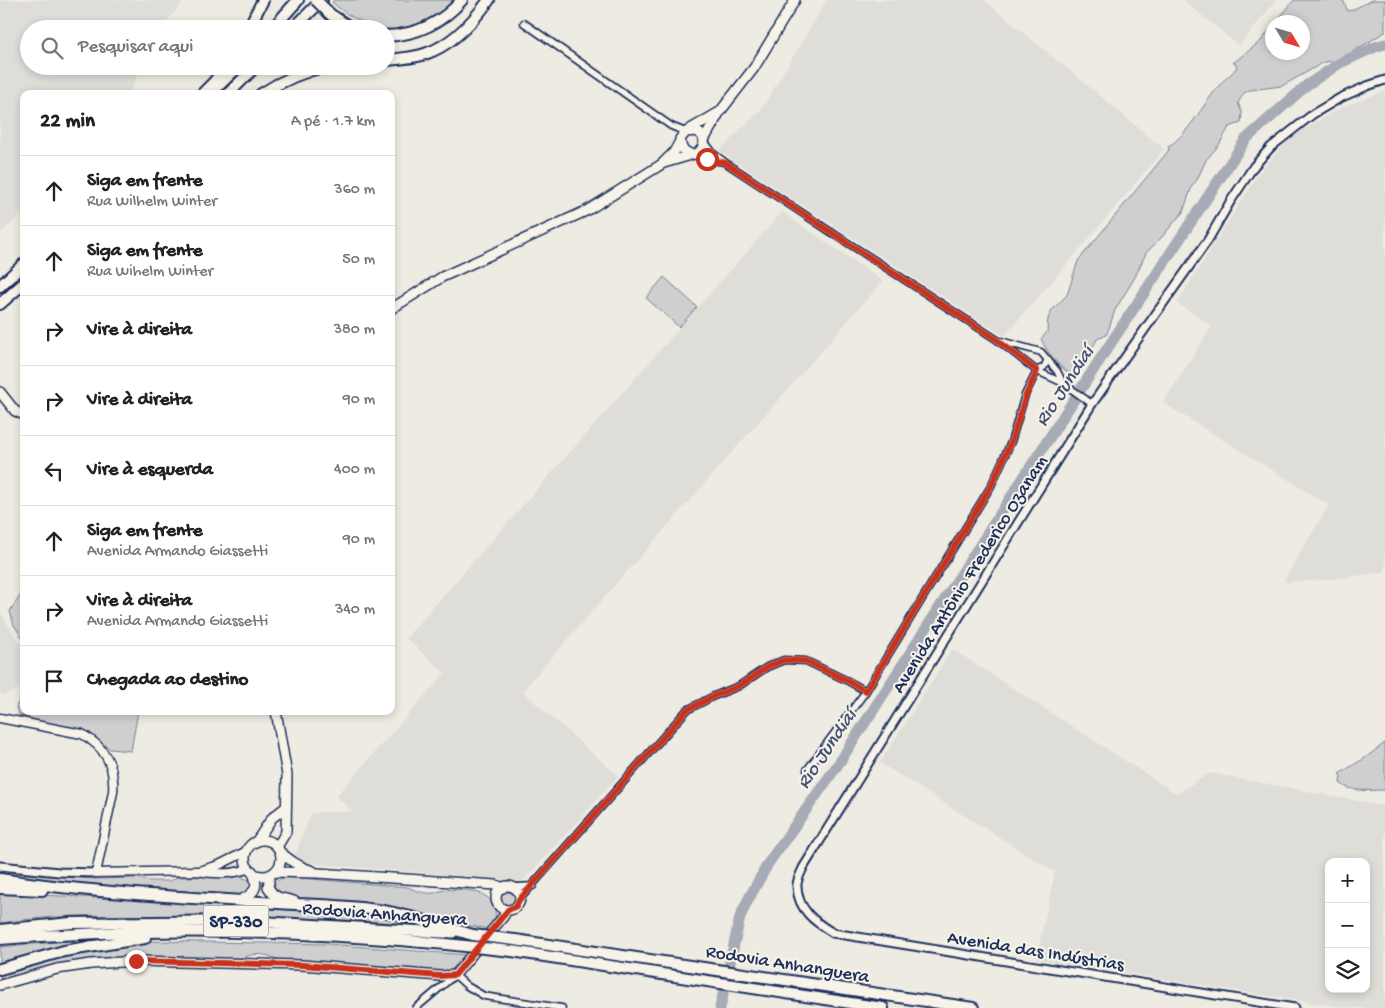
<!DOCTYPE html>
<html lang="pt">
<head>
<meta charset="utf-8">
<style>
	:root { --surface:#fff; --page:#f2f2f2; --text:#222; --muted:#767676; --line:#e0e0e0 }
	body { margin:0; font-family:"Gochi Hand",sans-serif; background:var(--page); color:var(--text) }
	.controls { position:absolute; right:15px; bottom:15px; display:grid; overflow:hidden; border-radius:10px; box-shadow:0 2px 8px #0003 }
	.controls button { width:45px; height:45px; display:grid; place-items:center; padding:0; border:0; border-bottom:1px solid var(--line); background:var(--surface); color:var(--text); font:25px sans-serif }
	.compass { position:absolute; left:1265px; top:15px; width:45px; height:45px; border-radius:50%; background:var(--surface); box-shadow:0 2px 8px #0003; rotate:128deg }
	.stop { position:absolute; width:15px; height:15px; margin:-11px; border:4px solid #c8321e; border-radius:50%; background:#fff }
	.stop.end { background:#c8321e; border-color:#fff; box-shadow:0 1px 5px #0008 }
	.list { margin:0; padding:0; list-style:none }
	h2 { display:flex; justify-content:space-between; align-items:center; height:65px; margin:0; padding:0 20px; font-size:21px }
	h2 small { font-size:16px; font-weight:400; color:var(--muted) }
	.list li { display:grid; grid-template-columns:32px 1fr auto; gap:15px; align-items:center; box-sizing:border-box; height:70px; padding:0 20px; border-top:1px solid var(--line) }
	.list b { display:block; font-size:19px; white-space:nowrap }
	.list p { margin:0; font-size:16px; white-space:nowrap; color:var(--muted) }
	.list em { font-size:16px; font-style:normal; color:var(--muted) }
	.icon { flex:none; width:28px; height:28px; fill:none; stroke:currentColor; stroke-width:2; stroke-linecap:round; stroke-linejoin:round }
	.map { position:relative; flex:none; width:1385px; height:1008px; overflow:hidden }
	.search { position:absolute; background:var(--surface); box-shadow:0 2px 8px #0003; left:20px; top:20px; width:375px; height:55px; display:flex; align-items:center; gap:12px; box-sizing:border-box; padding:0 18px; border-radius:28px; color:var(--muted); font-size:19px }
	.panel { position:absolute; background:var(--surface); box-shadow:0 2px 8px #0003; left:20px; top:90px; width:375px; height:625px; border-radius:10px }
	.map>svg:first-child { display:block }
	.built { fill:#deddd8; fill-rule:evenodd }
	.green { fill:#cfcfcf; stroke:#757f96 }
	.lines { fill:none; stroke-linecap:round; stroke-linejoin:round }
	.river { stroke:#a6abb5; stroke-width:11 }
	.minor-casing { stroke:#1b2f5e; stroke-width:9 }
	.tertiary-casing { stroke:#1b2f5e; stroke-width:11 }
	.secondary-casing { stroke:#1b2f5e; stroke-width:11 }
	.primary-casing { stroke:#1b2f5e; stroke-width:12 }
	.motorway-casing { stroke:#1b2f5e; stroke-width:14 }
	.minor { stroke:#f7f3e8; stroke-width:5.5 }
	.tertiary { stroke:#f7f3e8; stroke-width:7 }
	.secondary { stroke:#f7f3e8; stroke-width:8 }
	.primary { stroke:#f7f3e8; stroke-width:9 }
	.motorway { stroke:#f7f3e8; stroke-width:10 }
	.motorway-bridge-casing { stroke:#1b2f5e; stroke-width:14; stroke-linecap:butt }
	.motorway-bridge { stroke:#f7f3e8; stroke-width:10 }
	.route { stroke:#c8321e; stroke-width:6 }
	.labels { text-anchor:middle; stroke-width:4; stroke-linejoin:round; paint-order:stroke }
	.shield { fill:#f7f3e8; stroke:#5d6a87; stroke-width:1 }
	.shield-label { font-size:18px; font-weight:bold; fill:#1b2f5e }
	.street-label { font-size:19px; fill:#1b2f5e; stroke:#f7f3e8 }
	.water-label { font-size:20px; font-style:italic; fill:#455478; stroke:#f7f3e8 }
</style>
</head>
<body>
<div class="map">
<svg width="1385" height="1008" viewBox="0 0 1385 1008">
	<rect width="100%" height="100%" fill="#eeebe2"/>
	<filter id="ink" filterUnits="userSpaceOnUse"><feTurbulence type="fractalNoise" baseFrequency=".02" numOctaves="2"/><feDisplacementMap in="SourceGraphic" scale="10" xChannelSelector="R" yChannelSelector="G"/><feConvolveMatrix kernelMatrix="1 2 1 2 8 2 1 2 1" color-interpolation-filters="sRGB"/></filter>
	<g filter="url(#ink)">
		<path class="built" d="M0,0H185L160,29H29V66H142L129,94H24V211L0,234Z
			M827,0H984L1164,149L1076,254L1004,336L719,151L761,110Z
			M1183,0H1277L1239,46Z
			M1385,91V572L1324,580L1283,582L1329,505L1163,403L1212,326L1177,303L1261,170L1291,137L1340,108Z
			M782,212L883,281L522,691L618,776L523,881L306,863L295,855L311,813L352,811L336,796L445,673L406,638Z
			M0,612L24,650V680L16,691L3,695L0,694Z
			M952,649L1177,794L1209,773L1385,806V1008H1347L1036,959L1055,872L880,763ZM1329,862H1366V989H1329Z"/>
		<path class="green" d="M334,0H460C451,7 436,22 426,25C393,37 356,25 332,2Z
			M1294,0H1343L1347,10L1350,11L1372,0H1385V32L1336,62L1332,63L1329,61L1321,64L1282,86L1250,90L1244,93L1238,103L1242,112L1241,123L1229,127L1219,145L1206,160L1197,180L1192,186L1183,212L1161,238L1146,253L1135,277L1115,310L1108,331L1106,335L1097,339C1095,345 1087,353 1086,357C1084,368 1084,370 1071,374C1058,367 1047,352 1041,339L1047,332L1048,319L1052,310L1067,295L1078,261L1169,150L1168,147C1189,133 1202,106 1218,87C1223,79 1232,75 1237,67L1235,63H1233L1261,41L1272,27V52H1302V22H1276Z
			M664,277L697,307L679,327L646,298Z
			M24,590V640L14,625L10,611Z
			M24,691V711H138L131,751L110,749L83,729L48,724L19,715L16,707Z
			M1385,743V790C1372,790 1351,793 1340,783L1341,776L1339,774L1365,758Z
			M0,872L93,879L138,878L149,881H170L178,877L239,876L249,880L253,887L244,895L235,896L151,892L0,875Z
			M287,877L408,887C416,891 425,894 434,893C438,892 442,890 446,890C461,888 488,890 494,906C497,915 495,921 491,929L443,922L370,904L294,898L281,895L275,888L274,885C278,880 281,878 287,877Z
			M501 899a7 7 0 1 1 14 0a7 7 0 1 1-14 0Z
			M0,893L343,910L385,916L410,922V924C329,918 248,916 167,916C111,915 56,914 0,923Z
			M92,939V942L0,966V947Z
			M144,941L328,944L467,955L453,970L443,972L282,961C267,954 253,951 239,960L133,957L36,971L0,981V973L78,951Z"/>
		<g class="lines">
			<path class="river" d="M720,1008L740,917L749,898L769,862L837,766L1101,358L1246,139L1307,85L1340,63L1375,47L1385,44"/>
			<g class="minor-casing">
				<path id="minor" d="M524,23L671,126L686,132
					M704,141L714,154L726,163L831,232L996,339L1037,371L1063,383L1092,404
					M695,154L707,159L724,162
					M1001,341L1041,352L1057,371L1063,383
					M807,770L866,691L991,486L1011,442L1025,395L1037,371L1044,367L1048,359
					M512,887L533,886
					M519,900L687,710L714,696L739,686L767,667L784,660L806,661L848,681L866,691
					M416,1008L455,975L467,986L484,996L562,1008"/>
			</g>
			<g class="tertiary-casing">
				<path id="tertiary" d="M0,866L59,872L96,873
					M1295,1008L833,933C815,922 798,910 797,887C796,881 801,873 803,868L1092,404L1208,240L1230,202L1254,166L1271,147L1313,114L1340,98L1367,86L1385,80"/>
			</g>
			<g class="secondary-casing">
				<path id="secondary" d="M0,718L82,734C105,747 115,765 113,792L96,873L197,871C214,874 234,875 249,868
					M199,871L219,865L247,851"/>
			</g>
			<g class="primary-casing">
				<path id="primary" d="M689,130L718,113
					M704,140L719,113L754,68L795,0
					M664,163L698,153C706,146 706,136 696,131L686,132L680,139L682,149L690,154
					M391,309L442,277L588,210L662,164L674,152L680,141
					M0,392L15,411L24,415
					M276,711L287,775L286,832L277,847
					M245 858a18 18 0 1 1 36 0a18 18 0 1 1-36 0Z
					M256,842L272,818L286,807
					M280,852C291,861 299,867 313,871
					M274,872L317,873L496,885L503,888
					M270,875L268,887L273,894L278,897L294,901
					M496 898a12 12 0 1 1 24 0a12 12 0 1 1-24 0Z
					M239,901C255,893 260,888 252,871
					M0,985L57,969L91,964L136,961L302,965L440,976L455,975L503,917L507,910"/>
			</g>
			<g class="motorway-casing">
				<path id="motorway" d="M345,24L355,29
					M248,29L263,0
					M272,29L298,0
					M293,29L322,0
					M386,36C416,35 442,23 462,0
					M386,60C399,59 413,58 425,54C452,45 473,22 489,0
					M202,94L214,82L226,66
					M210,94L239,66
					M228,94L256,66
					M261,94C281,81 304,71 327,66
					M0,286L24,264
					M0,304L24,283
					M0,879C86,892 173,897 260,902C299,905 338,904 377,910C410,915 441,926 473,935
					M0,888L42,890
					M0,930L71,923L244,921L452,933
					M0,939C148,927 298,930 446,944
					M515,940L973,1008
					M512,951L883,1008
					M0,969L64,951L145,938"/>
			</g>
			<use href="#minor" class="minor"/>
			<use href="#tertiary" class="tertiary"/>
			<use href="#secondary" class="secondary"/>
			<use href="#primary" class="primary"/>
			<use href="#motorway" class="motorway"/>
			<g class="motorway-bridge-casing">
				<path id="motorway-bridge" d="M316,0L331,15L345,24
					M473,935L515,940
					M446,944L512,951"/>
			</g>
			<use href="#motorway-bridge" class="motorway-bridge"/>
		</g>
	</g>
	<g class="lines" filter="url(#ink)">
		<path class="route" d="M136,961L302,965L440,976L455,975L508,910L516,906L519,900L687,710L714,696L739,686L767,667L784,660L806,661L848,681L866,691L991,486L1011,442L1026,395L1037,371L996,339L869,257L726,163L707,159"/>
	</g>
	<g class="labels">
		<rect class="shield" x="203.5" y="905.5" width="65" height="31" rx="4"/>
		<g class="shield-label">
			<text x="236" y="927">SP-330</text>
		</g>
		<g class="street-label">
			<text transform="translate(968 573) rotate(-58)" y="7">Avenida Antônio Frederico Ozanam</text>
			<text transform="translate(385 912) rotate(4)" y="7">Rodovia Anhanguera</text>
			<text transform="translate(1036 949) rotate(9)" y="7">Avenida das Indústrias</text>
			<text transform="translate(788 962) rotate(9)" y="7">Rodovia Anhanguera</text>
		</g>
		<g class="water-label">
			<text transform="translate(1063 385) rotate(-57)" y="7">Rio Jundiaí</text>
			<text transform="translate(825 748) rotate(-56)" y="7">Rio Jundiaí</text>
		</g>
	</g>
</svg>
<div class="controls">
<button>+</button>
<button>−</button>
<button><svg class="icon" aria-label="layers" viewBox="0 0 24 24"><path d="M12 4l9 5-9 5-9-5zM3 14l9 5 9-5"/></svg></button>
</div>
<svg class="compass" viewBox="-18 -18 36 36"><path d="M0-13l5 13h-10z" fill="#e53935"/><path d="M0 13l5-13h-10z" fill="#767676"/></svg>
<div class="stop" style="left:707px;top:159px"></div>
<div class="stop end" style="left:136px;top:961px"></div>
<div class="search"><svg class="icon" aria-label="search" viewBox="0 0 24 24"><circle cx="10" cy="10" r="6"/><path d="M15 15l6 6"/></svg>Pesquisar aqui</div>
<section class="panel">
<h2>22 min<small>A pé · 1.7 km</small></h2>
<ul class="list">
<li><svg class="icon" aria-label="ahead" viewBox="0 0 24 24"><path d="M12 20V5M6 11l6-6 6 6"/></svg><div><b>Siga em frente</b><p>Rua Wilhelm Winter</p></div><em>360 m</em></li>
<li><svg class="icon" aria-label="ahead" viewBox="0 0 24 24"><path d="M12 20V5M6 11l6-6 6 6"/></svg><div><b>Siga em frente</b><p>Rua Wihelm Winter</p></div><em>50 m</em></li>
<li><svg class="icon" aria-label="right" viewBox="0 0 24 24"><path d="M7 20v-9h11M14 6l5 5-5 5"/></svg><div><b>Vire à direita</b></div><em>380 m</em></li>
<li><svg class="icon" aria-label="right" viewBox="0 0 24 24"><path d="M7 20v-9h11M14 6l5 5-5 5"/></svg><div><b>Vire à direita</b></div><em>90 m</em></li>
<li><svg class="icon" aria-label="left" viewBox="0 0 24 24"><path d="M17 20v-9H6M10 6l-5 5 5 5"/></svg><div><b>Vire à esquerda</b></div><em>400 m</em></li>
<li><svg class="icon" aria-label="ahead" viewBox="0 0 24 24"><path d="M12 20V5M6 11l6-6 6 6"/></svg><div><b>Siga em frente</b><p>Avenida Armando Giassetti</p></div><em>90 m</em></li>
<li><svg class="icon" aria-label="right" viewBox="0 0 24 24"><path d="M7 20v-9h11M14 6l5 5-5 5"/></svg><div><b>Vire à direita</b><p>Avenida Armando Giassetti</p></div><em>340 m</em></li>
<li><svg class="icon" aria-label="arrive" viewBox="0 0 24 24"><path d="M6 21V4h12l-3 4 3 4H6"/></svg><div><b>Chegada ao destino</b></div></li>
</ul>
</section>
</div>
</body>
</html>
